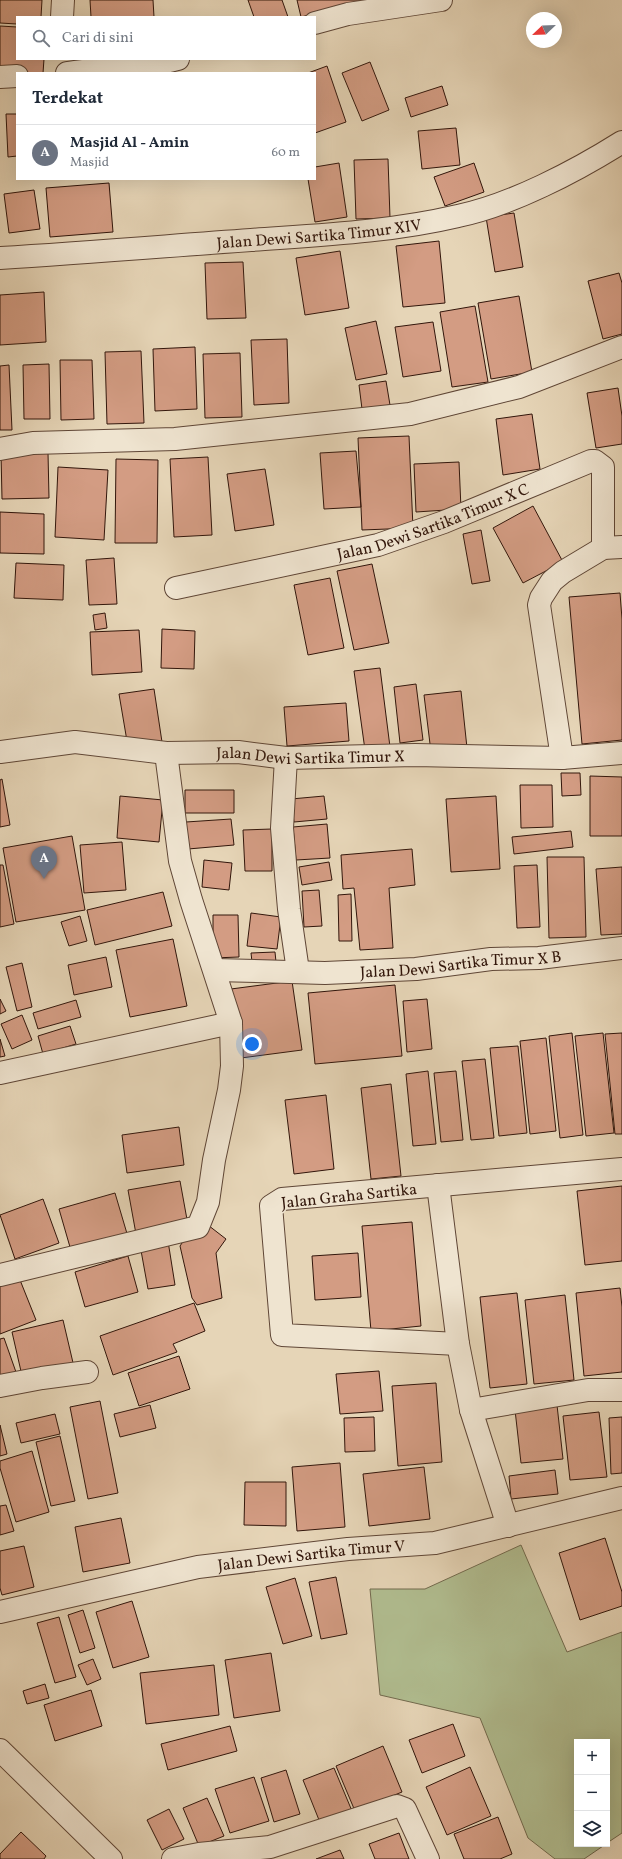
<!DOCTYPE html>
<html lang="id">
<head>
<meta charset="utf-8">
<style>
	:root { --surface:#fff; --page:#f6f6f7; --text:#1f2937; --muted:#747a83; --line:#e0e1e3; --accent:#db2777 }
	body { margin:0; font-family:Vollkorn,serif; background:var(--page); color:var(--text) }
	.controls { position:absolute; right:12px; bottom:12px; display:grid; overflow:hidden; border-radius:0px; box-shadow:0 4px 16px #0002 }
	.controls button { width:36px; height:36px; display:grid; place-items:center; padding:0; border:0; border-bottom:1px solid var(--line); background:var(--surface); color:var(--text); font:20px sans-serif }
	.compass { position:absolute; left:526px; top:12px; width:36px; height:36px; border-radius:50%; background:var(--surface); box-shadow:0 4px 16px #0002; rotate:247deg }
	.you { position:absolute; left:252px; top:1044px; width:14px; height:14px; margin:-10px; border:3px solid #fff; border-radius:50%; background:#1a73e8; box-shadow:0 0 0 6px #1a73e833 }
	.badge { display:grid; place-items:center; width:26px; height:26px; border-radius:50%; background:var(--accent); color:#fff; font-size:13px; font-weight:700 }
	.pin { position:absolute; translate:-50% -33px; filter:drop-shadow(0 1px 2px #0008) }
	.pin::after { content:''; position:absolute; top:21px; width:14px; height:12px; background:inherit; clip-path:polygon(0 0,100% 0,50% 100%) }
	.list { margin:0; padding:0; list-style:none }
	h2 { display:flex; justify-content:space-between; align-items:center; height:52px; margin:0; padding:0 16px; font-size:17px }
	h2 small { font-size:13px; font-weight:400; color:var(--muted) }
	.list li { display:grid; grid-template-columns:26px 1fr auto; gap:12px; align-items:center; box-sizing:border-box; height:56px; padding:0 16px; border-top:1px solid var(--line) }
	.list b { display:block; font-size:15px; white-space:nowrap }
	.list p { margin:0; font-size:13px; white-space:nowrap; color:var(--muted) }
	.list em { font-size:13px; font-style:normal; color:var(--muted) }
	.icon { flex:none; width:22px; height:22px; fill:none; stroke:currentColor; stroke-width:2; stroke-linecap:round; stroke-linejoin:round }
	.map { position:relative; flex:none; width:622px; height:1859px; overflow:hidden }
	.search { position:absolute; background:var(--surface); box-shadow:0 4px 16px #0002; left:16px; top:16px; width:300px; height:44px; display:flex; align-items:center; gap:10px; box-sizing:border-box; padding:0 14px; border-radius:0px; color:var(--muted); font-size:15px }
	.panel { position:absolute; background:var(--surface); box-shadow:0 4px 16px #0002; left:16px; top:72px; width:300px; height:108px; border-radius:0px }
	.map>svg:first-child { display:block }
	.green { fill:#b1be91; stroke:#726a4e }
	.building { fill:#d39c83; stroke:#32160b }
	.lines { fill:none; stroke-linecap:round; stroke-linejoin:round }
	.street-casing { stroke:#5f4636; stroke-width:24 }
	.street { stroke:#efe4d0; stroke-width:22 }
	.labels { text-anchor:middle; stroke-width:3; stroke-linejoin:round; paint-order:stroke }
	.street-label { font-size:16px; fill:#32160b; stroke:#efe4d0 }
</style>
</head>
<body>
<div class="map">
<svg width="622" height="1859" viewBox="0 0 622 1859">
	<rect width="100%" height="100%" fill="#e6d5b7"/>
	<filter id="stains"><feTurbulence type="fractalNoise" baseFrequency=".005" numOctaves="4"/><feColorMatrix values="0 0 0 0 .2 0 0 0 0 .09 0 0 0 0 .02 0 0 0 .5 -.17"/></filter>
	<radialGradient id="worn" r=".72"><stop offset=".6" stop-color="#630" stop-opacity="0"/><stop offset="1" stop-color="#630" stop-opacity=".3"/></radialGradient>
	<path class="green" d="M521,1545L567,1652L622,1632V1833L607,1843V1742H577V1844H606L584,1859H555L528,1838L480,1718L380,1695L370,1589H425Z"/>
	<path class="building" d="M0,0H42L41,17H17V24L0,23Z
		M90,0H153L154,17H91Z
		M248,0H282L288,17H254Z
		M297,0H371L301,17Z
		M0,26L17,27V59H44L43,73L0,72Z
		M370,62L389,110L362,121L342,73Z
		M327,66L346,122L315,133V73H308Z
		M442,86L448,105L411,117L405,98Z
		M6,114H17V156L8,157Z
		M456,128L460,165L422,169L418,131Z
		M388,159L390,218L356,219L354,160Z
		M339,163L347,217L315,222L308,179H315V167Z
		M474,163L484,192L445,206L434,177Z
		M109,183L113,232L50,237L46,188Z
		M34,190L40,229L9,233L4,194Z
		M514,213L523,267L495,272L486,217Z
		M439,241L445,303L403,307L396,246Z
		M340,251L349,308L305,315L296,258Z
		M243,262L246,318L207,319L205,263Z
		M619,273L622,283V334L603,339L588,281Z
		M44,292L46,342L0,345V295Z
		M519,296L532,372L491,379L478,303Z
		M475,306L488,382L452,387L440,312Z
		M376,321L387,374L356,380L345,328Z
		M433,322L441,371L403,377L395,327Z
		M287,339L289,403L254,405L251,340Z
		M195,347L197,409L155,411L153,349Z
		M141,351L144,423L107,424L105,352Z
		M240,353L242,417L205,418L203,354Z
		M60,360H92L94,419L61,420Z
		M49,364L50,419H24L23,365Z
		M9,365L12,430H0V366Z
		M386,381L390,405L362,409L359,385Z
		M618,388L622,416V444L596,448L587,393Z
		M532,414L540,469L503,475L496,419Z
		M409,436L413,528L362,530L358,438Z
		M356,451L361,507L324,509L320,453Z
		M1,453H48L49,498L2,499Z
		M208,457L212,535L174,537L170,459Z
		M116,459L158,460L157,543H115Z
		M459,462L461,509L416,512L414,464Z
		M58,467L108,470L104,540L55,537Z
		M265,469L274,525L235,531L227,474Z
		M533,506L563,562L523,583L493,528Z
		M0,512L44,514V554L0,553Z
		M481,530L490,581L472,584L463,534Z
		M114,558L117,604L89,605L86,560Z
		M16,563L64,565L63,600L14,598Z
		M372,564L389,643L354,650L337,571Z
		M330,578L344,648L308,655L294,585Z
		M620,593L622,619V740L582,744L569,597Z
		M105,613L107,628L95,630L93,615Z
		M162,629L195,631L194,669L161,668Z
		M139,630L142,672L92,675L90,632Z
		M380,668L390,747L365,750L354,671Z
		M416,684L423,740L400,743L394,687Z
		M154,689L162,742L128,747L119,694Z
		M461,691L467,748L431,752L424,695Z
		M346,703L349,741L287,746L284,707Z
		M561,773H580L581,795L562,796Z
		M590,776L622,777V836H590Z
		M2,779L10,825L0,827V780Z
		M520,785H552L553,827L521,828Z
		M185,790H234V813H185Z
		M120,796L163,800L159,842L117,838Z
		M324,796L327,819L294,822L291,799Z
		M496,796L500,869L451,872L446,799Z
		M231,819L234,845L188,849L186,822Z
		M327,824L330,858L296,860L293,827Z
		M272,829V871H245L243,830Z
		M571,831L573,847L514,854L512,837Z
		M72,836L85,910L16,922L3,848Z
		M122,842L126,890L84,893L80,845Z
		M412,849L415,885L389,888L393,948L360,950L354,888L343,889L341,855Z
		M547,857H584L586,937L549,938Z
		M204,860L232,863L229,890L202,887Z
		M329,862L332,880L302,885L299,867Z
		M0,865H3L14,924L0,927Z
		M537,865L540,927L517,928L514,866Z
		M622,867V934L601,935L596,869Z
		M319,890L322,926L304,927L302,891Z
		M163,892L172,926L95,945L87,910Z
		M351,894L352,941H339L338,895Z
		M251,913L281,917L277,949L247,946Z
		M213,915H238L239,957L213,958Z
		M80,916L87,941L69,946L61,922Z
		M173,939L187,1006L130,1017L116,950Z
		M275,952L276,962H252L251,953Z
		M106,957L112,987L74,995L68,965Z
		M22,963L32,1007L17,1011L6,967Z
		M292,981L302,1050L241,1058L231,989Z
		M395,985L402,1056L315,1064L308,993Z
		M0,999L6,1011L0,1014Z
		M427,999L432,1049L407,1052L403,1001Z
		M76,1000L81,1017L38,1029L33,1013Z
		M22,1015L32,1040L12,1049L1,1024Z
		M70,1026L76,1044L43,1054L38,1036Z
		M572,1033L583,1135L560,1138L549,1036Z
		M603,1033L614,1133L586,1136L575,1036Z
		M622,1033V1134H615L605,1034Z
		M546,1038L556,1131L530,1134L520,1041Z
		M0,1039L5,1056L0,1057Z
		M518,1046L527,1133L499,1136L490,1048Z
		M485,1059L494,1138L471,1140L462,1061Z
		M428,1071L436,1144L413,1146L406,1074Z
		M456,1071L463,1140L441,1142L434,1073Z
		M391,1084L401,1176L371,1179L361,1088Z
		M326,1095L334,1169L294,1174L285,1100Z
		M179,1127L184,1165L127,1173L122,1135Z
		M180,1181L188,1225L136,1234L128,1190Z
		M622,1186V1261L585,1265L577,1191Z
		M115,1193L128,1237L72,1254L59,1209Z
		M43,1199L59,1243L15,1259L0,1215Z
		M204,1222L226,1239L216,1253L222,1298L197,1305L192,1298L180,1246L186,1237Z
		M412,1222L421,1326L371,1331L362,1226Z
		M168,1241L175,1285L148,1289L140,1245Z
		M358,1253L361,1297L315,1300L312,1256Z
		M128,1256L138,1292L85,1307L75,1272Z
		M18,1275L36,1320L0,1334V1282Z
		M620,1288L622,1307V1372L584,1376L576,1293Z
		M517,1293L527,1384L490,1388L480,1297Z
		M565,1295L574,1380L534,1384L525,1300Z
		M194,1303L205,1331L173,1344L177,1352L113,1375L100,1336Z
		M63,1320L74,1367L23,1380L12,1332Z
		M4,1338L17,1375L0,1380V1339Z
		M179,1356L190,1389L139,1406L128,1373Z
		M379,1371L383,1411L340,1414L336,1374Z
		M436,1383L442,1462L398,1466L392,1386Z
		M100,1401L118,1493L88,1499L70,1407Z
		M150,1405L156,1428L120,1437L114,1414Z
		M557,1405L563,1459L521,1463L515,1410Z
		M599,1412L607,1477L570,1480L563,1416Z
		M55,1414L60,1434L21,1443L16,1423Z
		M374,1417L375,1451L345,1452L344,1418Z
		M622,1417V1473L611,1474L609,1418Z
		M0,1425L7,1454L0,1456Z
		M60,1436L75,1501L51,1506L36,1442Z
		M32,1451L49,1512L16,1522L0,1468V1461Z
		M340,1463L345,1527L297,1531L292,1467Z
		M424,1467L430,1519L369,1526L363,1474Z
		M555,1470L558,1494L511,1499L509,1476Z
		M245,1482H286V1526L244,1525Z
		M6,1505L14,1531L0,1535V1506Z
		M121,1518L130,1563L83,1572L75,1527Z
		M605,1538L622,1592V1606L580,1620L559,1553Z
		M24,1546L34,1587L2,1595L0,1588V1551Z
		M336,1577L347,1634L321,1639L309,1582Z
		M295,1578L312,1636L283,1644L266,1587Z
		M132,1601L149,1657L113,1668L96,1612Z
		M83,1610L95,1648L80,1653L68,1615Z
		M59,1617L76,1677L55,1683L37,1623Z
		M271,1653L280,1711L234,1718L225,1660Z
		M93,1659L101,1679L87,1685L78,1665Z
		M214,1665L219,1715L146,1724L140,1673Z
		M45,1684L49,1698L27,1704L23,1691Z
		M91,1690L102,1726L55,1741L44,1705Z
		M453,1724L465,1756L422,1773L409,1740Z
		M230,1726L237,1751L168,1770L161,1744Z
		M383,1746L402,1792L355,1811L336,1766Z
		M470,1767L491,1816L447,1835L426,1787Z
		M334,1768L352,1811L321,1825L303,1780Z
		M286,1770L300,1814L274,1822L261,1778Z
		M254,1777L269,1821L230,1833L215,1789Z
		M207,1798L224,1836L199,1846L183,1808Z
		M169,1809L184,1839L162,1850L147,1820Z
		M498,1817L512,1854L500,1859H464L454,1834Z
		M21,1832L46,1856L44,1859H0V1854Z
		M399,1833L409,1859H375L369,1844Z
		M340,1850L344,1859H316Z"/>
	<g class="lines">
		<g class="street-casing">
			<g id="street">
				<path d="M62,17L63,0"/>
				<path d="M315,23L348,14L441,0"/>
				<path d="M67,73C104,67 141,69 178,59"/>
				<path d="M0,77L17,76"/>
				<path id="s1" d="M0,258C84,253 167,246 251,240C320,235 390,232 458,216C511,205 576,171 622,142"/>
				<path d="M0,449L33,443L175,439L410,414L519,387L622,347"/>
				<path id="s2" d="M176,588L378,545L444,522L591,461H595L603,467V548"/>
				<path id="s3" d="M0,752L75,742L166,753L238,752L286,758L415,755L562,758L622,753"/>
				<path d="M286,758L282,828L289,909L298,971"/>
				<path d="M562,758L539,605L541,598L552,581L563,572L603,548L622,547"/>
				<path id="s4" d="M215,970L325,973L416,969L491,959L539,958L622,948"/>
				<path d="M0,1073L231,1023"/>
				<path d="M438,1185L458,1344L471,1410L508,1526"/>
				<path d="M0,1275L198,1227L208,1202L214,1160L229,1090L232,1066L231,1023L191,900L180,861L166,753"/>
				<path d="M458,1344L282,1335L271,1206L282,1199L622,1169"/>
				<path d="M0,1386L42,1378L87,1372"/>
				<path d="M471,1410L588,1390H622"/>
				<path id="s5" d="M0,1612L198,1567L348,1549L435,1543L622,1498"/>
				<path d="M0,1750L111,1859"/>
				<path d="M173,1859L199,1854L270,1847L397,1806L405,1809L428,1859"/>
			</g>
		</g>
		<use href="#street" class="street"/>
	</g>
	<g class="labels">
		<g class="street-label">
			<text dy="6" stroke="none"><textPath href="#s1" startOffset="320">Jalan Dewi Sartika Timur XIV</textPath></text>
			<text dy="6" stroke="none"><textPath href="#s2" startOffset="266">Jalan Dewi Sartika Timur X C</textPath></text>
			<text dy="6" stroke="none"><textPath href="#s3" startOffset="312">Jalan Dewi Sartika Timur X</textPath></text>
			<text dy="6" stroke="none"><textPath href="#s4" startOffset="246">Jalan Dewi Sartika Timur X B</textPath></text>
			<text transform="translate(349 1195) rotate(-6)" y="6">Jalan Graha Sartika</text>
			<text dy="6" stroke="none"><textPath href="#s5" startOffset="317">Jalan Dewi Sartika Timur V</textPath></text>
		</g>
	</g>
	<rect width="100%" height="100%" filter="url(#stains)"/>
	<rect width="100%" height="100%" fill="url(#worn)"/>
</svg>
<div class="controls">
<button>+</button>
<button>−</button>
<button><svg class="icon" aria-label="layers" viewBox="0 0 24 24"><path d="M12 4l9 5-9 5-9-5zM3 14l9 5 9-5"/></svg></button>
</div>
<svg class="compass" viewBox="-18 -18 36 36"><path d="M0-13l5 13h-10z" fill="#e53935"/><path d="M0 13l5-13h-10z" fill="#747a83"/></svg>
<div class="you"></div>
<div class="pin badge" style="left:44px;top:879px;background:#6b7280">A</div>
<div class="search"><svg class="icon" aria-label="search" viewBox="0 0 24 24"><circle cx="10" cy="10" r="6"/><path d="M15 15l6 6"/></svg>Cari di sini</div>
<section class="panel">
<h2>Terdekat<small></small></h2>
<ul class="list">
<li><span class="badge" style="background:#6b7280">A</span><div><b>Masjid Al - Amin</b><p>Masjid</p></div><em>60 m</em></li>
</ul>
</section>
</div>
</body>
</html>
